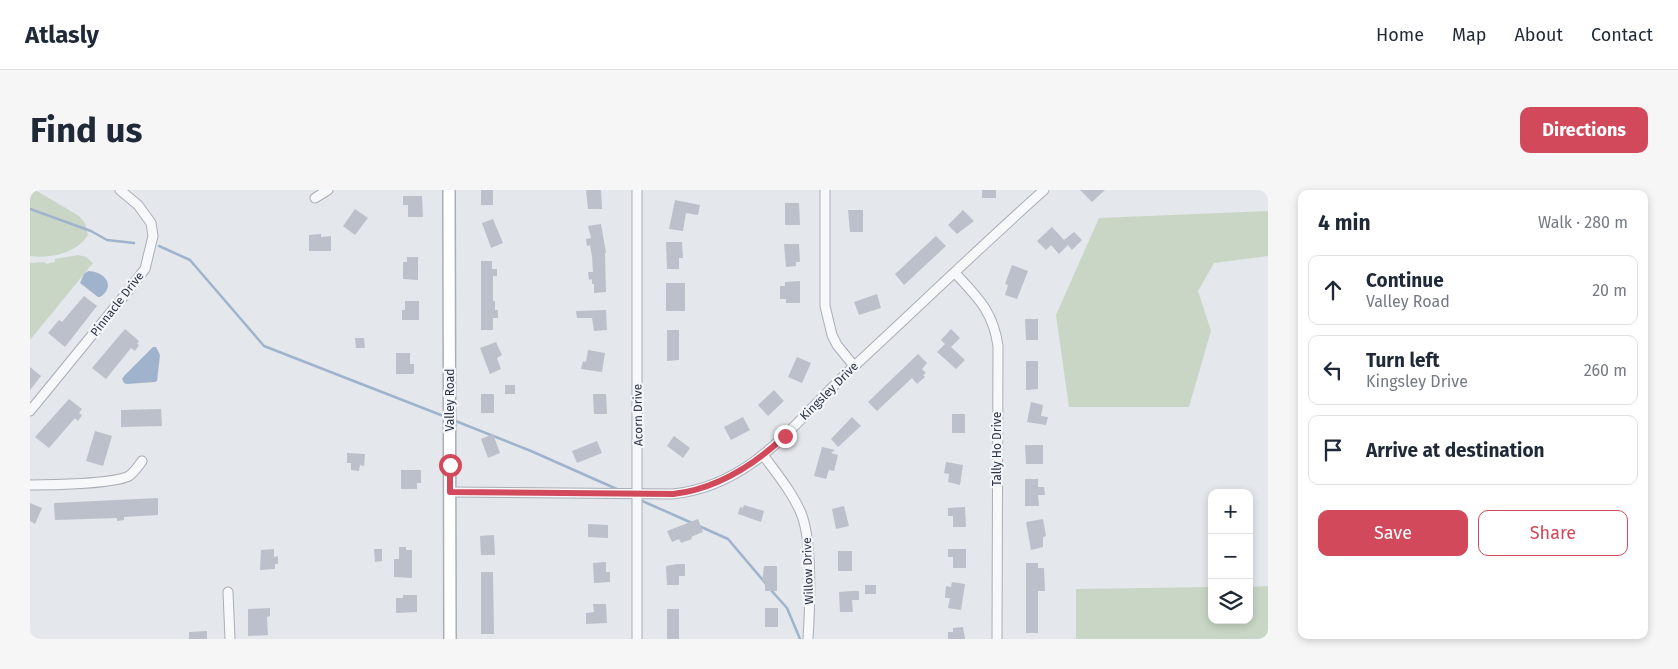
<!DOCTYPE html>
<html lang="en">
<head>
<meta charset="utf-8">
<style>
	:root { --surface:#fff; --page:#f6f6f7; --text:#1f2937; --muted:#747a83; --line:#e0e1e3; --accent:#d1495b }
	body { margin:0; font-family:"Fira Sans",sans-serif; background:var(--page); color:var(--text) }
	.controls { position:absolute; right:15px; bottom:15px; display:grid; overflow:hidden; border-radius:10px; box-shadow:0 2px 8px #0003 }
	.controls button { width:45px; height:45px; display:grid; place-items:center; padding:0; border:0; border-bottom:1px solid var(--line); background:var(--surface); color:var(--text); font:25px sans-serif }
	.stop { position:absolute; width:15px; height:15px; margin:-11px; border:4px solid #d1495b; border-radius:50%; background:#fff }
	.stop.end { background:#d1495b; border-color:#fff; box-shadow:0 1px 5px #0008 }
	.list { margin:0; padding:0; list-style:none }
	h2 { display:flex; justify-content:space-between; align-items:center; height:65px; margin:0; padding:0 20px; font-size:21px }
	h2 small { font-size:16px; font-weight:400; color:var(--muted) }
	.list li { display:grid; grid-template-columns:32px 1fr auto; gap:15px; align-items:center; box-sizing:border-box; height:70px; margin:0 10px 10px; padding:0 10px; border:1px solid var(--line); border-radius:10px }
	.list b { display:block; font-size:19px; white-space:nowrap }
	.list p { margin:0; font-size:16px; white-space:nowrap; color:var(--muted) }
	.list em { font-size:16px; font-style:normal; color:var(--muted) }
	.actions { display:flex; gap:10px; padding:15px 20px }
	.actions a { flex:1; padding:11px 0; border:1px solid var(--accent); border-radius:10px; text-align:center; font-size:18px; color:var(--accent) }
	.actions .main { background:var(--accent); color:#fff }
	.icon { flex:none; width:28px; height:28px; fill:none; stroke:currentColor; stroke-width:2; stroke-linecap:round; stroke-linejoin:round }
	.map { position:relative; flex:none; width:1238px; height:449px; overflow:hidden; border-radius:10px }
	header { display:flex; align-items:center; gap:30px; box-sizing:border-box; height:70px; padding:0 25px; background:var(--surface); border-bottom:1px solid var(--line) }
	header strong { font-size:24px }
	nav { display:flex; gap:28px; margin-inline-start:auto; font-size:18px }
	.intro { display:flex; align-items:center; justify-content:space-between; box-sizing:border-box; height:120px; padding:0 30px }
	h1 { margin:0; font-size:35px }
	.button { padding:12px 22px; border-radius:10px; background:var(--accent); color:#fff; font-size:18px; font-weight:700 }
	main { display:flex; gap:30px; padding:0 30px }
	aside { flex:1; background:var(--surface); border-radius:10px; box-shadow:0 2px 8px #0003 }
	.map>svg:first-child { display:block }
	.green { fill:#c9d6c5 }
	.water { fill:#9fb4cc }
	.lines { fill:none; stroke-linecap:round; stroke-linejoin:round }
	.stream { stroke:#9fb4cc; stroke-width:2.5 }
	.building { fill:#bbc0ca }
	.street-casing { stroke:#a9aeb7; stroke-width:11 }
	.secondary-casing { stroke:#a9aeb7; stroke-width:14 }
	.street { stroke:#f7f8fa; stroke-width:9 }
	.secondary { stroke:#fff; stroke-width:11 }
	.route { stroke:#d1495b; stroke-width:6 }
	.labels { text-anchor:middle; stroke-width:4.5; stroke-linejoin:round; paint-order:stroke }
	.street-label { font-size:12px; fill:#2b3445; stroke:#f4f6f9 }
</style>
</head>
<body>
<header>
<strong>Atlasly</strong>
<nav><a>Home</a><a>Map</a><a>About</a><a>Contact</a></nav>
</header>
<div class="intro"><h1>Find us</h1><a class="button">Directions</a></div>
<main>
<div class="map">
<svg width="1238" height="449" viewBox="0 0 1238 449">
	<rect width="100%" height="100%" fill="#e4e7ec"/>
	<path class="green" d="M0,0H5L49,26L55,33L58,45C47,63 20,69 0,66Z
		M1238,21V66L1184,73L1168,101L1181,141L1159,217H1039L1026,125L1069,28Z
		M48,65L56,67L63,73L0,150V73L15,72L16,74L25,72V69Z
		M1238,396V449H1046V399L1182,397V430H1219V397Z"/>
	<path class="water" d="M58,81C74,81 87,96 70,107H68L50,93L54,84Z
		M123,157H126L130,165L127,191L125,192L97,194L94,193L92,189L94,186Z"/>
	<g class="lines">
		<path class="stream" d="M0,19L61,41L77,50L104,53
			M129,56L160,70L234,156L416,227
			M423,230L501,261L589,300
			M610,310L662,333
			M669,336L698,349L737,395
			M740,399L757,418L770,449"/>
	</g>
	<path class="building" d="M451,0H463V15H451Z
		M556,0H571L572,19H558Z
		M952,0H966V8H952Z
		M1050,0H1075L1062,12Z
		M373,6H392L393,27H378V15H373Z
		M645,10L670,15L668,25L656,23L653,41L639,39Z
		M755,13H769L770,35H755Z
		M325,19L338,28L325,45L313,36Z
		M818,20H833V42H820Z
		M933,20L944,31L927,44L918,35Z
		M463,29L473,53L461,58L452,33Z
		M571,34L576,63H575L576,102L564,103V94H562V89L559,90L558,82H563L562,67L560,55L557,56L556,49L561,48L558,36Z
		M1022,37L1034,50L1044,42L1052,50L1042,60L1038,55L1029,64L1021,55L1016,60L1007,51Z
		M291,44V47L301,46V61H279V45Z
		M906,46L916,56L874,95L865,84Z
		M636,52H652L653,68H649V79H637Z
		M754,54H769L770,72H766V76L756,77Z
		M377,67H388V90L373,89V72H377Z
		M451,71H462V79H467V86H463V111H465V120H468V128H463V140H451Z
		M982,75L998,81L987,109L975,105L978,95L975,94Z
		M770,91V113H756V109H750V96H755V92Z
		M636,93H655V121H636Z
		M847,104L851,118L829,125L824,112Z
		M54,106L67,116L35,157L18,143L29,130L32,132Z
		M375,111H389V130H372V120H375Z
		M576,120L577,140L564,141L562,128H547L546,121Z
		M995,129H1008V150H996Z
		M95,139L109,151L107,154L109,155L105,161L101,158L76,189L62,178Z
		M921,139L930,148L921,157L935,170L926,179L907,162L915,154L911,150Z
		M637,140H649V170L637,171Z
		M325,148H334L335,158H326Z
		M466,152L472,165L467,168L471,179L460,184L450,158Z
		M558,160L575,163L572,182L551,179L553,171L556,172Z
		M366,163H380V174H384V184H366Z
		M888,164L897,173L892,179L896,183L893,185L895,187L887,194L882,188L847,221L838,212Z
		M767,167L781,173L772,193L758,187Z
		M996,171H1008V199L996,200Z
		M0,177L11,186L0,200Z
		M475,195H485V204H475Z
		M744,200L754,211L738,226L728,215Z
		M451,204H464V223H451Z
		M563,204H576L577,224H564Z
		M39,209L52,219L49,223L52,225L48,231L45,228L19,258L5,247Z
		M1001,212L1013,215L1011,226L1018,227L1016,235L997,232Z
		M131,219L132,236L91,237V220Z
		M922,224H935V243H922Z
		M713,227L720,240L701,250L694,237Z
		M822,227L831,236L808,257L801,249Z
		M65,241L82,246L73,276L56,271Z
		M463,244L470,263L458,268L451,249Z
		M644,246L660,258L653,268L637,256Z
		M567,251L572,263L547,273L542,261Z
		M995,255H1013V274H996Z
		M792,257L805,260L801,263L808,265L804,281L799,280L796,289L784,286Z
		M317,263L335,264L334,276L330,275L329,281L321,280V273H317Z
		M916,272L933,275L930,295L918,292L919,284L914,283Z
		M371,280H391V293H387V299H371Z
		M995,289H1008V297H1014L1015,305H1008L1009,316H995Z
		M128,308V325L94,327V330L87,331V328L25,330L24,313Z
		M0,313L12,318L5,334L0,331Z
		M714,315L734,321L731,332L708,324L710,317L713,318Z
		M814,316L819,336L806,339L802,319Z
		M935,317L936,337H923V326H918V318Z
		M668,329L673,342L661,347L662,349L651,353L649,349L642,352L637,341Z
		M1013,329L1016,346L1013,347V357L1001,360L996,332Z
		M558,334L578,335V348L558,347Z
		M464,345L465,365H451L450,346Z
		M369,357H376V360H382V388L364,387V369H369Z
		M244,359V367L248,366V374H245V379L230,380L231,360Z
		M344,359H352V371L345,372Z
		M918,359H936V378H923V367H918Z
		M808,361H822V381H808Z
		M576,372V382H580V392L564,393L563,373Z
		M996,373H1008V378H1014L1015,401H1008V443H996Z
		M647,374H655V386H649V395H637L636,376Z
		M734,376H747V401H735V392H732Z
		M451,382H463L464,444H451Z
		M922,392L935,394L931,420L918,418L920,408H915L916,396L921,397Z
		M835,395H846V404H835Z
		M821,401H829V410H822L823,422H810L809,402Z
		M373,405H387V422L366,423V408H373Z
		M563,414H576L577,433L556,434V423L564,422Z
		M240,418V426L237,427L238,445L218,446V419Z
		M735,418H748V437H735Z
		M637,419H649V449H637Z
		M933,437L935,449H918V442H923V438Z
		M177,441V449H159V442Z"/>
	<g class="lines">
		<g class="street-casing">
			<path id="street" d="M607,0V449
				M795,0V116L802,145L807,155L824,176
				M285,8L298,0
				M925,83C948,108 963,121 968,156L967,449
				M0,221L94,106L115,79L123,46L121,33L108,15L90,0
				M733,265C747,284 762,302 771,323C783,352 780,416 778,449
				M0,295C20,295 83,294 99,286C104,282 108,277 112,271
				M420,302L643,304C724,295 764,232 819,181C884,121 948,59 1014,0
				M198,402L200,449"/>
		</g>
		<g class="secondary-casing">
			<path id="secondary" d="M419,0L420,449"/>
		</g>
		<use href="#street" class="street"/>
		<use href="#secondary" class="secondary"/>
	</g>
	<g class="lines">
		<path class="route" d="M420,275V302L643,304C687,299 723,276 755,246"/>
	</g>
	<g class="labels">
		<g class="street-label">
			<text transform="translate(87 114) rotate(-52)" y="4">Pinnacle Drive</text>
			<text transform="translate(799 201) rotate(-45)" y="4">Kingsley Drive</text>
			<text transform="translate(420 210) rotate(-90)" y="4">Valley Road</text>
			<text transform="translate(608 225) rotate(-91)" y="4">Acorn Drive</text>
			<text transform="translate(967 259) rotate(-90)" y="4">Tally Ho Drive</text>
			<text transform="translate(778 381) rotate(-92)" y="4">Willow Drive</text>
		</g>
	</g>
</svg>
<div class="controls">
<button>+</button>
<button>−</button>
<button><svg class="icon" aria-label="layers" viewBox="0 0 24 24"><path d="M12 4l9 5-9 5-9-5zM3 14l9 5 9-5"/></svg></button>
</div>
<div class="stop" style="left:420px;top:275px"></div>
<div class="stop end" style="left:755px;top:246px"></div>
</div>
<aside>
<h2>4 min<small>Walk · 280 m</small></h2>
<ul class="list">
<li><svg class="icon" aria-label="ahead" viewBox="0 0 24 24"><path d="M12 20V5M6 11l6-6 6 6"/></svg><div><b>Continue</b><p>Valley Road</p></div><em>20 m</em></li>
<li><svg class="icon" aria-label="left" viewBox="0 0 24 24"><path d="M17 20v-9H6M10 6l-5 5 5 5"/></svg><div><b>Turn left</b><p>Kingsley Drive</p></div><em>260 m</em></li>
<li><svg class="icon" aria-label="arrive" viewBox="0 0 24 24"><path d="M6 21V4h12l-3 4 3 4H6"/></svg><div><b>Arrive at destination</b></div></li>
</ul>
<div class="actions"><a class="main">Save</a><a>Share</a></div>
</aside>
</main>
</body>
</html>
